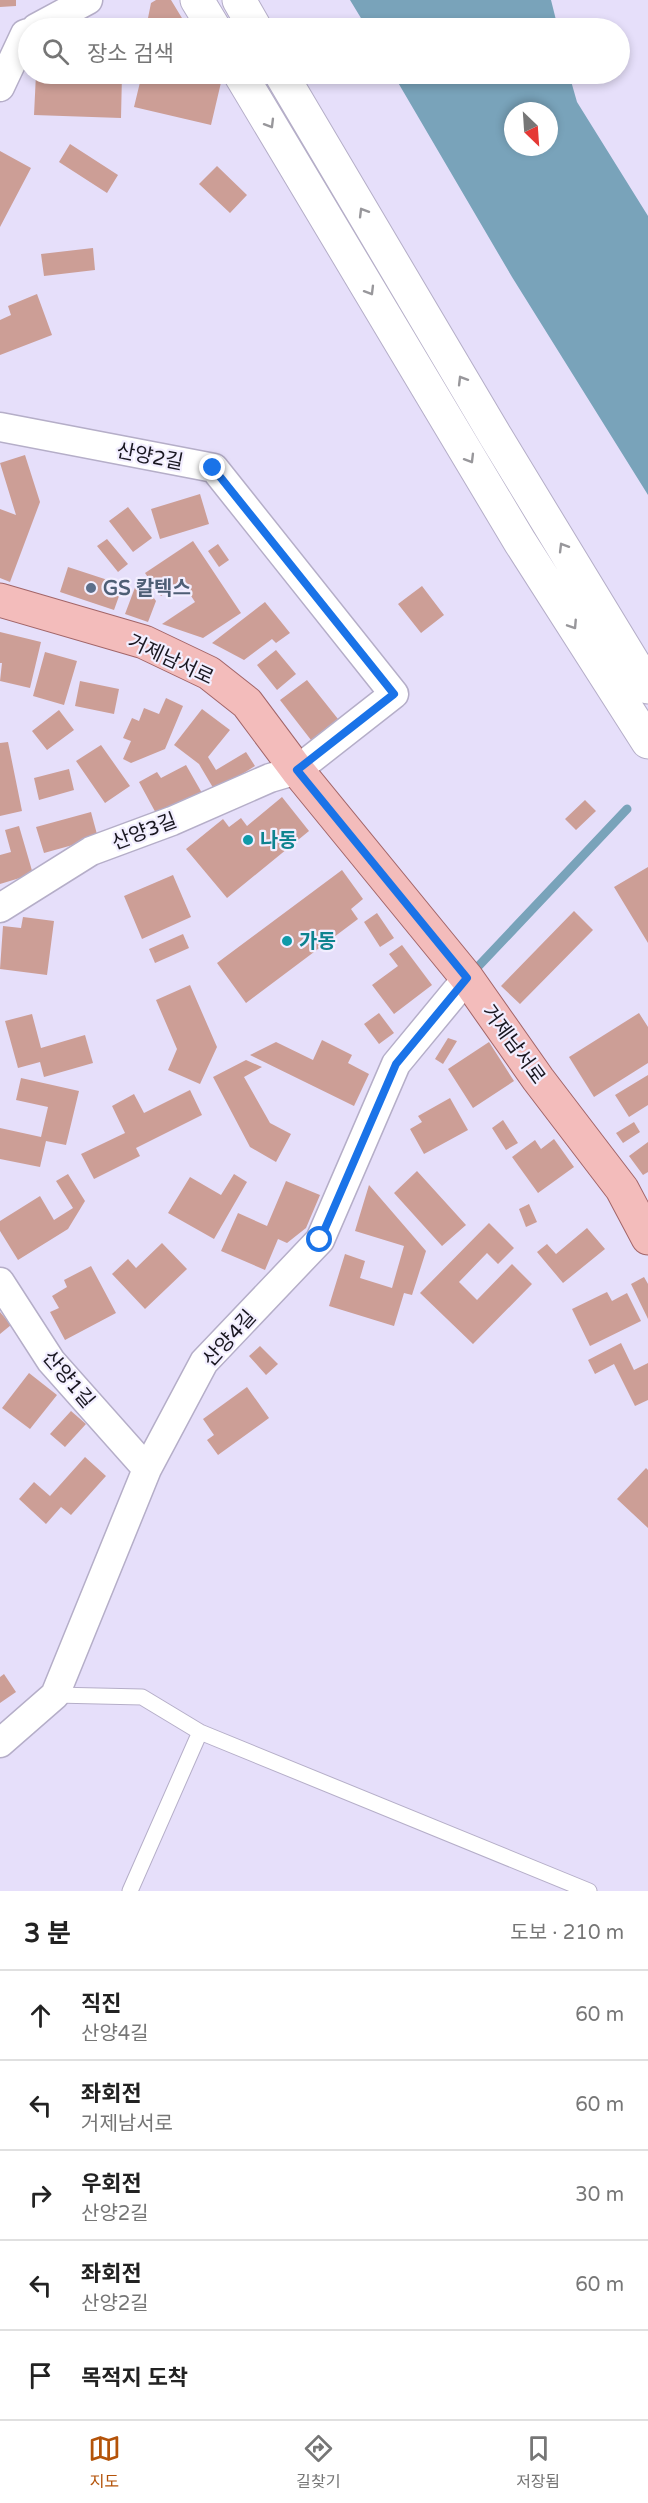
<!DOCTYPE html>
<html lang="ko">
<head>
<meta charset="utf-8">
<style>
	:root { --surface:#fff; --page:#f6f6f6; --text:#222; --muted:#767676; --line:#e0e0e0; --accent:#b45309 }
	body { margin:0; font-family:"Varela Round","Noto Sans KR",sans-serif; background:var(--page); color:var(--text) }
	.compass { position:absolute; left:504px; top:102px; width:54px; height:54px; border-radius:50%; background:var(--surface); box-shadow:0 3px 9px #0003; rotate:155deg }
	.stop { position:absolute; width:18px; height:18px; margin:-14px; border:4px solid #1a73e8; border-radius:50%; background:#fff }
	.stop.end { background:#1a73e8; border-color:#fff; box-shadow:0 2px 6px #0008 }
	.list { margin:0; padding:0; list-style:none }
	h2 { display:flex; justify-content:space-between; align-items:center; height:78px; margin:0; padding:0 24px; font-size:26px }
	h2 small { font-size:20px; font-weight:400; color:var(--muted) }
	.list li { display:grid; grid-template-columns:39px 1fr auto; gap:18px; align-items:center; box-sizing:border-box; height:90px; padding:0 24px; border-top:2px solid var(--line) }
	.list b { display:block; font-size:22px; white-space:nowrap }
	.list p { margin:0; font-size:20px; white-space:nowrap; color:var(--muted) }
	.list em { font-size:20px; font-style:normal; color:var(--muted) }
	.icon { flex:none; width:33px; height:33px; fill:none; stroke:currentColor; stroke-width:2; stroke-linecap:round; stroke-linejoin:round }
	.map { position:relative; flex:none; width:648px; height:1891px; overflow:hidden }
	.search { position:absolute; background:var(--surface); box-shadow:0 3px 9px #0003; left:18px; right:18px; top:18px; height:66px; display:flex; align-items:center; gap:15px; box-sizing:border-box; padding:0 21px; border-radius:33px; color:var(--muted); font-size:22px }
	.sheet { height:528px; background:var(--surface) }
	nav { display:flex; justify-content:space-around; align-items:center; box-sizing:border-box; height:84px; border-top:2px solid var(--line); background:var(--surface); font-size:16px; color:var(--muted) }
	nav a { display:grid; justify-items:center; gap:3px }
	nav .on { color:var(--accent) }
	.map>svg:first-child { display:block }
	.water { fill:#79a3ba; fill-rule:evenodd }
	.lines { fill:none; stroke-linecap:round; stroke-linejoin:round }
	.stream { stroke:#79a3ba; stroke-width:9 }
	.building { fill:#cc9e96 }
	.lane-casing { stroke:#b5aec8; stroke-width:17 }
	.street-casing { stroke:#b5aec8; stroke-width:31 }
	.secondary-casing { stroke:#b5aec8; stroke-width:35 }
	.primary-casing { stroke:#a26568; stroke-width:35 }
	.lane { stroke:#fff; stroke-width:15 }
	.street { stroke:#fff; stroke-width:28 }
	.secondary { stroke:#fff; stroke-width:33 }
	.primary { stroke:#f3bcbb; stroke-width:33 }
	.oneway { stroke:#98979b }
	.route { stroke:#1a73e8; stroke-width:8 }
	.service-dot { fill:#5c6f8a; stroke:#f2eeff; stroke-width:2 }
	.culture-dot { fill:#0f9aa8; stroke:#f2eeff; stroke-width:2 }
	.labels { text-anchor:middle; stroke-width:4.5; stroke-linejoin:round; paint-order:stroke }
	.street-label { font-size:20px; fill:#191720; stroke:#f2eeff }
	.service-label { font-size:20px; font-weight:bold; fill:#4e5e75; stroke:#f2eeff; text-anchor:start }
	.culture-label { font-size:20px; font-weight:bold; fill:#0d838f; stroke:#f2eeff; text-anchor:start }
</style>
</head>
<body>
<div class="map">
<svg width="648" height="1891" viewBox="0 0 648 1891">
	<rect width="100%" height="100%" fill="#e6dffa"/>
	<path class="water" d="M350,0H551L558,28H367Z
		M393,74H569L577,102L648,216V495L512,277ZM513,111H549V147H513Z"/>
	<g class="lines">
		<path class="stream" d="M471,974L627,809"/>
	</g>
	<path class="building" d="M0,0H16V6L0,7Z
		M156,0H171L188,28H146L151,3Z
		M36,74H122L121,118L34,115Z
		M142,74H223L211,125L134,107Z
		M70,144L118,175L107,193L59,162Z
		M0,151L31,168L0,227Z
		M217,166L247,195L230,213L199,184Z
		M93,248L95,270L44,276L41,254Z
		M37,294L52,335L0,355V320L11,315L8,306Z
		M25,455L40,502L10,582L0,578V509L16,515L0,463Z
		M200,494L209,524L160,539L151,509Z
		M128,507L152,538L133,552L109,521Z
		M107,539L128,564L118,572L97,546Z
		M193,541L241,613L203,638L162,624L195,602L182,582L161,596L145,573Z
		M218,544L229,560L219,567L208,551Z
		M68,567L123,585L114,610L60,592Z
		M139,577L156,601L148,622L125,614Z
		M422,586L444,615L421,633L398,604Z
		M265,602L290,633L276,643L272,639L244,660L212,643Z
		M0,632L41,642L30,688L0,681L2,663H0Z
		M276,650L296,674L277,690L257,665Z
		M45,652L77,661L64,705L33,696Z
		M307,680L338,719L311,740L280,700Z
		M80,681L119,689L114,714L75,706Z
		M166,698L183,706L165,749L131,763L123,759L131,741L123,738L132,718L139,721L144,708L159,714Z
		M202,709L230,730L208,757L216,770L246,752L255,766L215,791L199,764L174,745Z
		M59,710L74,730L47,750L32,731Z
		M8,742L22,811L0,816V743Z
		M101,745L130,786L105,803L76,761Z
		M186,765L202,793L158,817L139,782L157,772L161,778Z
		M69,769L74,790L39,800L34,778Z
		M282,797L309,831L227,898L186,849L223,819L229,827L241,818L247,826Z
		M585,800L596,811L576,830L565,819Z
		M91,812L98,838L44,853L36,827Z
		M19,826L33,874L0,884V855L11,852L5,830Z
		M648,867V943L614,887Z
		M342,870L363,899L351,909L358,919L246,1003L217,963Z
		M173,875L191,917L142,939L124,896Z
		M574,911L593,930L520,1004L501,986Z
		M377,913L394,938L380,947L364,922Z
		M23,917L54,921L47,975L0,969L3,926L21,928Z
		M183,934L189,948L155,963L149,949Z
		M402,945L432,985L394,1014L372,985L398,966L389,954Z
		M190,985L217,1047L200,1084L168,1070L177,1049L156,1000Z
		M379,1013L394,1033L379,1044L364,1024Z
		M639,1013L648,1027V1063L594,1097L569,1057Z
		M32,1014L41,1048L85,1035L93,1063L44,1077L40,1062L18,1068L5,1021Z
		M448,1038L457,1041L443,1064L435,1059Z
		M322,1040L352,1055L348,1063L369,1074L354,1106L250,1055L276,1042L313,1060Z
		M489,1042L514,1081L473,1108L448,1069Z
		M246,1060L262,1067L244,1077L270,1123L291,1134L276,1162L250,1147L213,1077Z
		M648,1075V1105L629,1117L615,1095Z
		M21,1078L79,1091L66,1145L46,1141L40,1167L0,1159V1128L41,1137L48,1107L16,1100Z
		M190,1090L202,1115L136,1148L140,1156L94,1179L81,1154L125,1133L112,1106L134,1094L144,1113Z
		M450,1098L468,1130L424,1154L410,1129L422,1122L418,1116Z
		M503,1120L518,1143L506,1150L492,1128Z
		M634,1122L640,1132L623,1143L616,1133Z
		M554,1139L574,1167L538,1193L512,1157L535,1140L541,1149Z
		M648,1142V1172L643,1175L629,1156Z
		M417,1171L466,1225L442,1246L394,1193Z
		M68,1174L85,1201L68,1229L18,1260L0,1231V1221L40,1196L54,1220L73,1208L56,1181Z
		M234,1174L247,1182L214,1239L168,1213L190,1177L221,1195Z
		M286,1181L320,1195L306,1228L287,1243L278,1239L265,1270L221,1251L238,1213L267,1226Z
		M369,1185L426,1251L412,1295L404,1293L394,1326L329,1306L345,1254L365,1261L360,1278L392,1288L404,1246L355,1231Z
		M529,1204L537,1222L526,1227L519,1209Z
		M489,1223L514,1248L498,1264L487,1253L459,1282L477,1300L512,1264L532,1284L473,1344L420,1293Z
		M587,1228L605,1249L563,1283L537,1252L547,1244L556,1254Z
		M162,1243L187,1269L145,1309L112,1274L128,1259L136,1268Z
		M91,1266L116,1313L65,1340L50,1312L59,1308L52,1296L67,1287L64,1280Z
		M644,1277L648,1284V1319L631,1284Z
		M607,1292L612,1301L627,1293L641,1321L590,1346L572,1309Z
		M0,1312L11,1325L0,1334Z
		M621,1343L634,1370L648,1363V1400L635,1406L614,1364L595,1374L588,1360Z
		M260,1346L278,1364L266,1375L249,1356Z
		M29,1373L57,1395L30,1429L2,1408Z
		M247,1387L269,1418L218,1455L207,1440L214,1435L203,1419Z
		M71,1411L86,1424L65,1447L50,1434Z
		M85,1457L106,1476L71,1515L61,1507L46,1524L19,1499L34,1482L50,1496Z
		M646,1468L648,1470V1528L617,1499Z
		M4,1674L16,1692L0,1703V1677Z"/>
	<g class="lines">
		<g class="lane-casing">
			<path id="lane" d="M55,1695L142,1697L200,1732L589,1891
				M130,1891L200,1732"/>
		</g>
		<g class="street-casing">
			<path id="street" d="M36,28L88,0
				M0,87L25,34L28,33
				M0,427L214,468L394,694L297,770L270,778L172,821L91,851L0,908
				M0,1282L51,1361L147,1469
				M0,1743L55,1695L147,1469L204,1362L320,1240L396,1064L467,978"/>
		</g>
		<g class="secondary-casing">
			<path id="secondary" d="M197,0L214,28
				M239,0L255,28
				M240,74L520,542L648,742
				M281,74L496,437L648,687"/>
		</g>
		<g class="primary-casing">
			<path id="primary" d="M0,600L144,642L209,673L247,703L297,770L467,978L538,1079L622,1189L648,1238"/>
		</g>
		<use href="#lane" class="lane"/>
		<use href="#street" class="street"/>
		<use href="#secondary" class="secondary"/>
		<use href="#primary" class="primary"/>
	</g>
	<defs><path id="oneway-chevron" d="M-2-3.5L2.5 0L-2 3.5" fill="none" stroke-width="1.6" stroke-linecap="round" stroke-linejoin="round" transform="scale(1.5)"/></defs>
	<g class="oneway">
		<use href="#oneway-chevron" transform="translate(270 124) rotate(59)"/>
		<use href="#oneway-chevron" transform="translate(363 212) rotate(-121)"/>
		<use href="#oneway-chevron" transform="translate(370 291) rotate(59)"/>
		<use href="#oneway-chevron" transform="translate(462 380) rotate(-121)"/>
		<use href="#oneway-chevron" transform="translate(470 459) rotate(59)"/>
		<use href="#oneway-chevron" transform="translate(563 547) rotate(-121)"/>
		<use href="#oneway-chevron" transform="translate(573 625) rotate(57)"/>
	</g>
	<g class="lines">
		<path class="route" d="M213,468L394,694L297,770L467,978L396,1064L320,1240"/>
	</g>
	<circle class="service-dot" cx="91" cy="588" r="6"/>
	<g class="culture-dot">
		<circle cx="248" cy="840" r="6"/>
		<circle cx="287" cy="941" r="6"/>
	</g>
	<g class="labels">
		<g class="street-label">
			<text transform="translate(150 456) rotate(11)" y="7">산양2길</text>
			<text transform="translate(171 659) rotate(25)" y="7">거제남서로</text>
			<text transform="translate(144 831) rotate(-21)" y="7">산양3길</text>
			<text transform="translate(514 1044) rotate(54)" y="7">거제남서로</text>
			<text transform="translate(229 1338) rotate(-48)" y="7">산양4길</text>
			<text transform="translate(69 1379) rotate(50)" y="7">산양1길</text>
		</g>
		<g class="service-label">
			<text x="103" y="595">GS 칼텍스</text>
		</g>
		<g class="culture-label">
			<text x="260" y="847">나동</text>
			<text x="299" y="948">가동</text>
		</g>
	</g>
</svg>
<svg class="compass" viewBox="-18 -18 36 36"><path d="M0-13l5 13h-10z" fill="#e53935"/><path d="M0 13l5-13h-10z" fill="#767676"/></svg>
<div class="stop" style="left:320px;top:1240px"></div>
<div class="stop end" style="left:213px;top:468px"></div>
<div class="search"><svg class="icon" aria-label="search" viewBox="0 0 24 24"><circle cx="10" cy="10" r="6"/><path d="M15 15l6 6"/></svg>장소 검색</div>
</div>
<section class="sheet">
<h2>3 분<small>도보 · 210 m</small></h2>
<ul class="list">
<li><svg class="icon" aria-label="ahead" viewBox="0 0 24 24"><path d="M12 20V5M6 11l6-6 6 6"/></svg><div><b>직진</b><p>산양4길</p></div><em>60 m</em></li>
<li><svg class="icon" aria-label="left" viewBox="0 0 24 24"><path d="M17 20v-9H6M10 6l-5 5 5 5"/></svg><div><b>좌회전</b><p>거제남서로</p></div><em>60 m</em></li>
<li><svg class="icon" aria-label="right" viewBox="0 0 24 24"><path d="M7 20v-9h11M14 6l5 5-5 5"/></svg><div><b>우회전</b><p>산양2길</p></div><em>30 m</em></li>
<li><svg class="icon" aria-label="left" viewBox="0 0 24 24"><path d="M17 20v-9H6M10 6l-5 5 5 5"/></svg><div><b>좌회전</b><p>산양2길</p></div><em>60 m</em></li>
<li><svg class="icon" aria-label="arrive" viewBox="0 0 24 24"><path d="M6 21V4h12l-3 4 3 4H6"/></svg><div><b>목적지 도착</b></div></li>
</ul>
</section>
<nav>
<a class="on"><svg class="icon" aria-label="map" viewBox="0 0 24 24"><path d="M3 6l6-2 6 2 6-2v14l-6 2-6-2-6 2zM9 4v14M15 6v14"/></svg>지도</a>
<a><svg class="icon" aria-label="directions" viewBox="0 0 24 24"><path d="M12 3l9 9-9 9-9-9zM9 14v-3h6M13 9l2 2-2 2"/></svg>길찾기</a>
<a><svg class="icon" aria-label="saved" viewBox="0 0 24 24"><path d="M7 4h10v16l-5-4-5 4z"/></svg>저장됨</a>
</nav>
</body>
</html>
